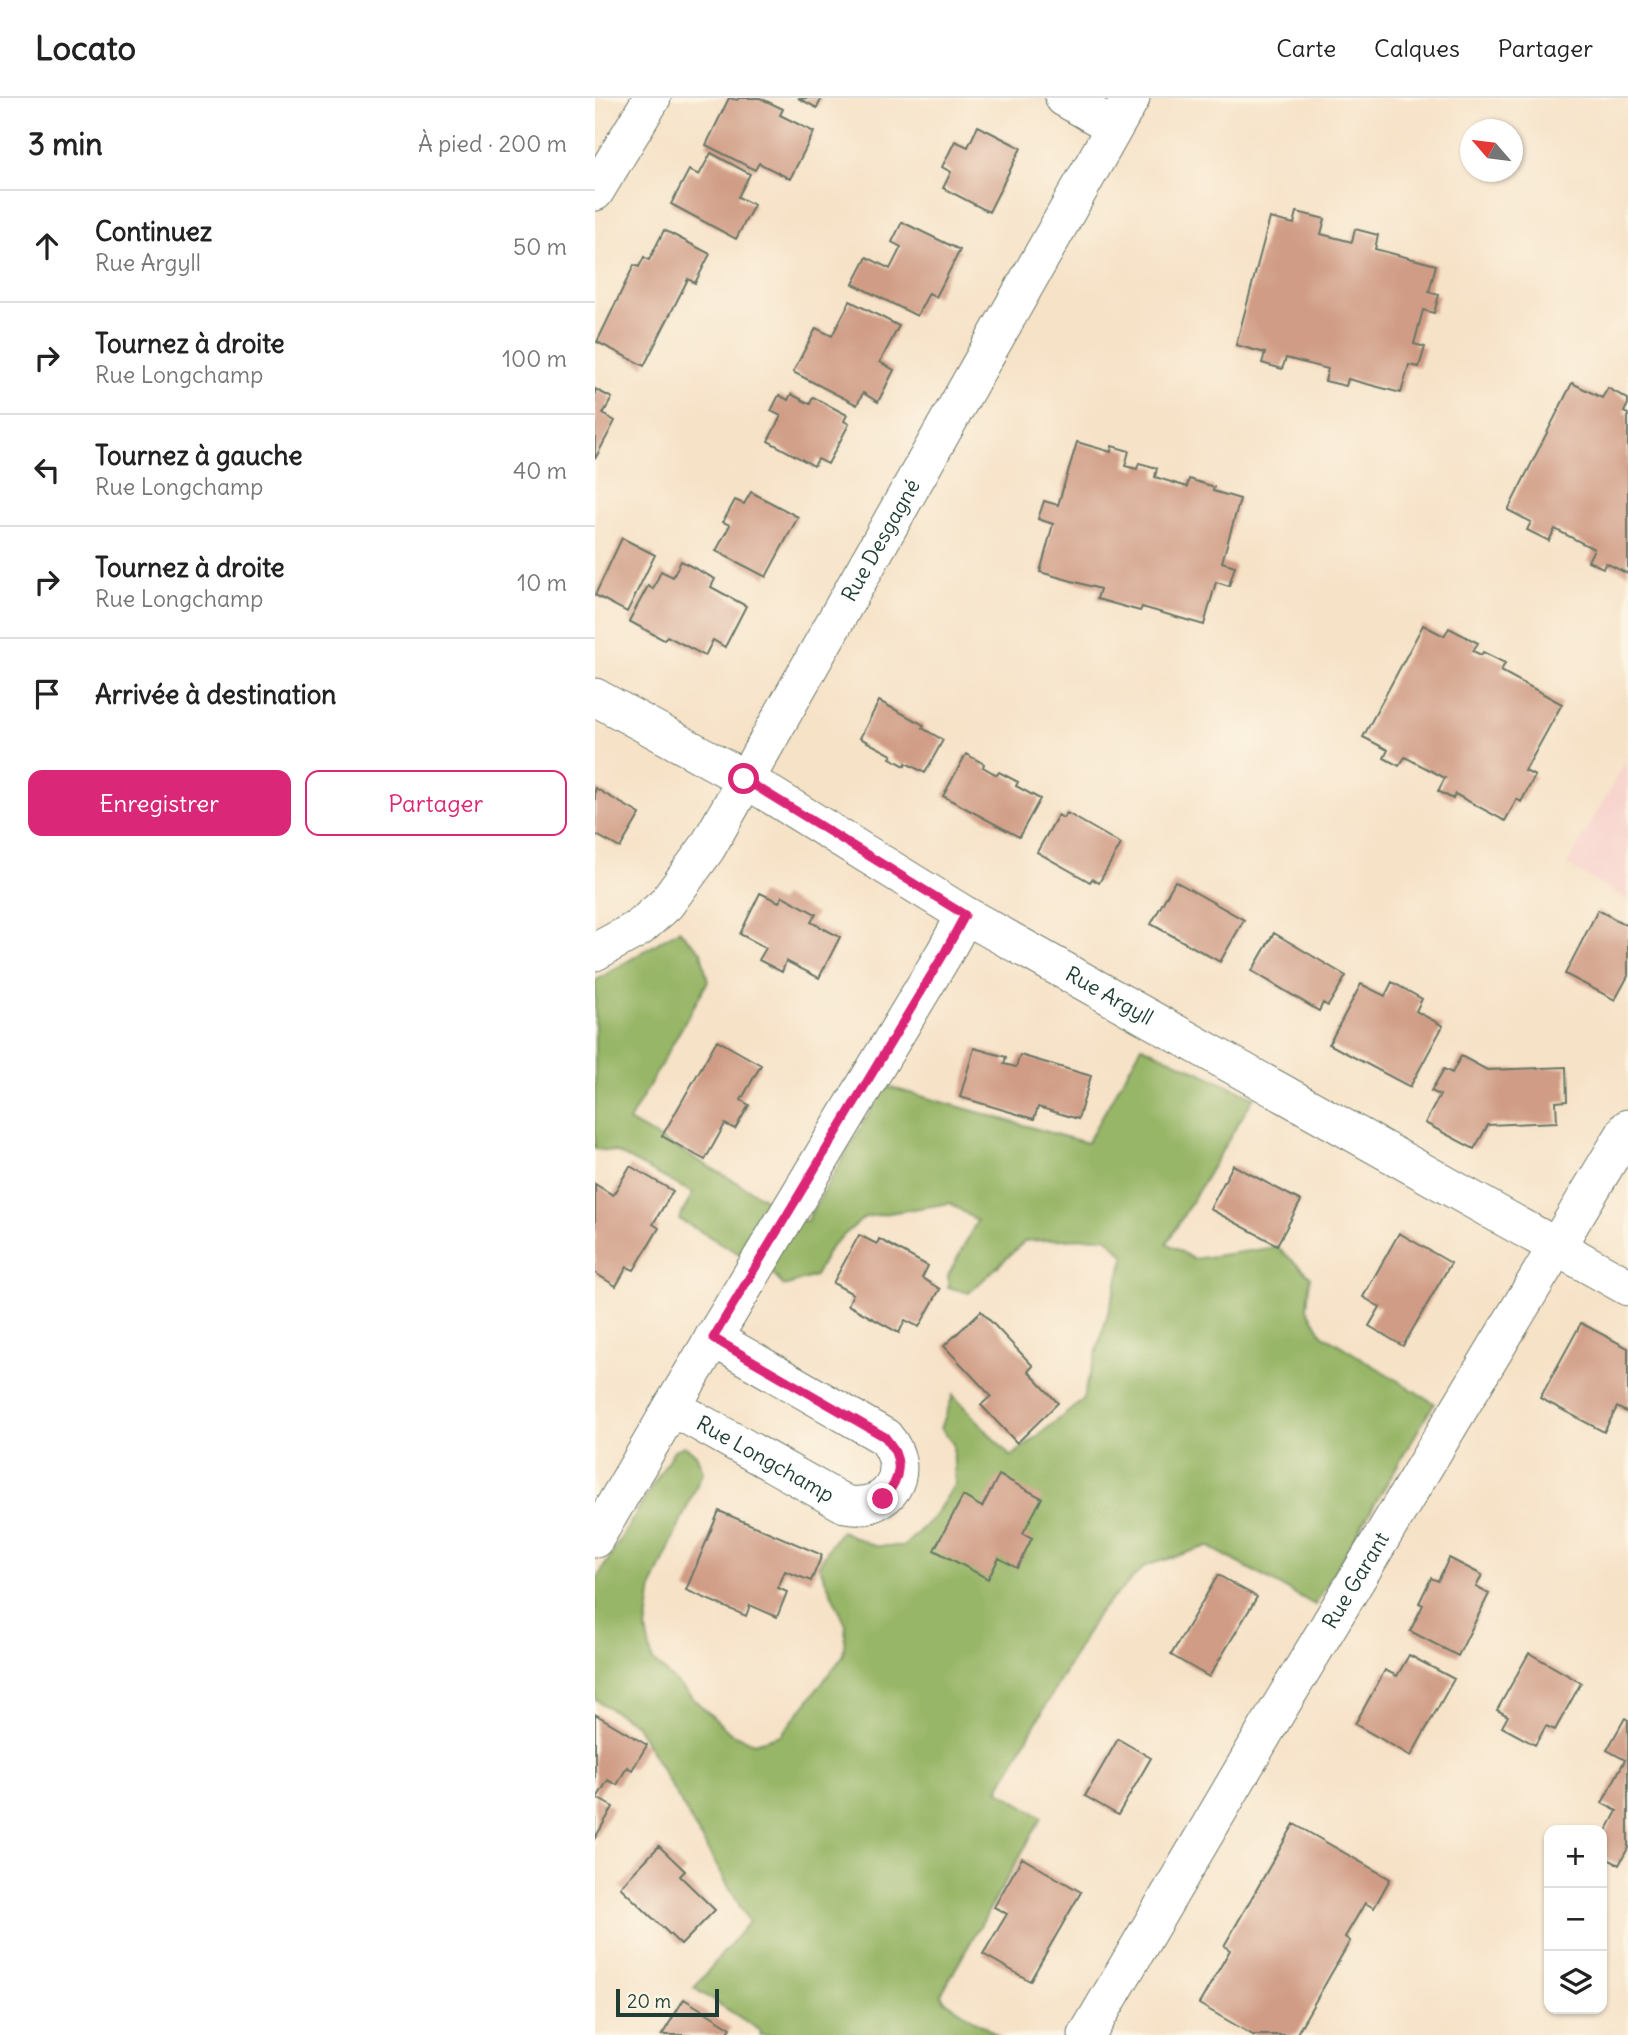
<!DOCTYPE html>
<html lang="fr">
<head>
<meta charset="utf-8">
<style>
	:root { --surface:#fff; --page:#f6f6f6; --text:#222; --muted:#767676; --line:#e0e0e0; --accent:#db2777 }
	body { margin:0; font-family:Delius,sans-serif; background:var(--page); color:var(--text) }
	.controls { position:absolute; right:21px; bottom:21px; display:grid; overflow:hidden; border-radius:14px; box-shadow:0 2px 5px #0004 }
	.controls button { width:63px; height:63px; display:grid; place-items:center; padding:0; border:0; border-bottom:2px solid var(--line); background:var(--surface); color:var(--text); font:35px sans-serif }
	.compass { position:absolute; left:865px; top:21px; width:63px; height:63px; border-radius:50%; background:var(--surface); box-shadow:0 2px 5px #0004; rotate:298deg }
	.scale { position:absolute; left:21px; bottom:18px; width:103px; box-sizing:border-box; padding-left:7px; border:4px solid #1f3d34; border-top:0; font-size:19px; line-height:24px; white-space:nowrap; color:#1f3d34; -webkit-text-stroke:5px #fcf5e5; paint-order:stroke }
	.stop { position:absolute; width:21px; height:21px; margin:-16px; border:5px solid #db2777; border-radius:50%; background:#fff }
	.stop.end { background:#db2777; border-color:#fff; box-shadow:0 2px 7px #0008 }
	.list { margin:0; padding:0; list-style:none }
	h2 { display:flex; justify-content:space-between; align-items:center; height:91px; margin:0; padding:0 28px; font-size:30px }
	h2 small { font-size:23px; font-weight:400; color:var(--muted) }
	.list li { display:grid; grid-template-columns:46px 1fr auto; gap:21px; align-items:center; box-sizing:border-box; height:112px; padding:0 28px; border-top:2px solid var(--line) }
	.list b { display:block; font-size:26px; white-space:nowrap }
	.list p { margin:0; font-size:23px; white-space:nowrap; color:var(--muted) }
	.list em { font-size:23px; font-style:normal; color:var(--muted) }
	.actions { display:flex; gap:14px; padding:21px 28px }
	.actions a { flex:1; padding:16px 0; border:2px solid var(--accent); border-radius:14px; text-align:center; font-size:24px; color:var(--accent) }
	.actions .main { background:var(--accent); color:#fff }
	.icon { flex:none; width:38px; height:38px; fill:none; stroke:currentColor; stroke-width:2; stroke-linecap:round; stroke-linejoin:round }
	.map { position:relative; flex:none; width:1033px; height:1937px; overflow:hidden }
	header { display:flex; align-items:center; gap:42px; box-sizing:border-box; height:98px; padding:0 35px; background:var(--surface); border-bottom:2px solid var(--line) }
	header strong { font-size:33px }
	nav { display:flex; gap:38px; margin-inline-start:auto; font-size:24px }
	main { display:flex }
	aside { flex:1; background:var(--surface) }
	.map>svg:first-child { display:block }
	.built { fill:#f7d0cb }
	.forest { fill:#98b668; stroke:#5c7a4e; stroke-width:2 }
	.building { fill:#d09c85 }
	.lines { fill:none; stroke-linecap:round; stroke-linejoin:round }
	.minor-casing { stroke:#6a7767; stroke-width:39 }
	.minor { stroke:#fff; stroke-width:37 }
	.route { stroke:#db2777; stroke-width:9 }
	.labels { text-anchor:middle; stroke-width:7; stroke-linejoin:round; paint-order:stroke }
	.street-label { font-size:21px; fill:#1f3d34; stroke:#fcf5e5 }
</style>
</head>
<body>
<header>
<strong>Locato</strong>
<nav><a>Carte</a><a>Calques</a><a>Partager</a></nav>
</header>
<main>
<aside>
<h2>3 min<small>À pied · 200 m</small></h2>
<ul class="list">
<li><svg class="icon" aria-label="ahead" viewBox="0 0 24 24"><path d="M12 20V5M6 11l6-6 6 6"/></svg><div><b>Continuez</b><p>Rue Argyll</p></div><em>50 m</em></li>
<li><svg class="icon" aria-label="right" viewBox="0 0 24 24"><path d="M7 20v-9h11M14 6l5 5-5 5"/></svg><div><b>Tournez à droite</b><p>Rue Longchamp</p></div><em>100 m</em></li>
<li><svg class="icon" aria-label="left" viewBox="0 0 24 24"><path d="M17 20v-9H6M10 6l-5 5 5 5"/></svg><div><b>Tournez à gauche</b><p>Rue Longchamp</p></div><em>40 m</em></li>
<li><svg class="icon" aria-label="right" viewBox="0 0 24 24"><path d="M7 20v-9h11M14 6l5 5-5 5"/></svg><div><b>Tournez à droite</b><p>Rue Longchamp</p></div><em>10 m</em></li>
<li><svg class="icon" aria-label="arrive" viewBox="0 0 24 24"><path d="M6 21V4h12l-3 4 3 4H6"/></svg><div><b>Arrivée à destination</b></div></li>
</ul>
<div class="actions"><a class="main">Enregistrer</a><a>Partager</a></div>
</aside>
<div class="map">
<svg width="1033" height="1937" viewBox="0 0 1033 1937">
	<rect width="100%" height="100%" fill="#fcf5e5"/>
	<filter id="ink" filterUnits="userSpaceOnUse"><feTurbulence type="fractalNoise" baseFrequency=".0143" numOctaves="2"/><feDisplacementMap in="SourceGraphic" scale="14" xChannelSelector="R" yChannelSelector="G"/><feConvolveMatrix kernelMatrix="1 2 1 2 8 2 1 2 1" color-interpolation-filters="sRGB"/></filter>
	<filter id="wash" filterUnits="userSpaceOnUse"><feTurbulence type="fractalNoise" baseFrequency=".00686" numOctaves="4" result="noise"/><feDisplacementMap in="SourceGraphic" scale="28" xChannelSelector="R" yChannelSelector="G"/><feGaussianBlur stdDeviation="1.57" result="paint"/><feColorMatrix in="noise" values="0 0 0 0 0 0 0 0 0 0 0 0 0 0 0 0 0 1.4 0 .05"/><feComposite in="paint" operator="in"/></filter>
	<g filter="url(#wash)">
		<rect width="100%" height="100%" fill="#f6e2c7"/>
		<path class="built" d="M1033,660V802L972,767Z"/>
		<path class="forest" d="M84,832L106,854L113,883L34,1023L211,1124L290,988L492,1045L547,948L659,999L572,1145L598,1161L682,1149L715,1178L712,1210L727,1236L839,1305L720,1507L613,1448L550,1468L503,1515L403,1692L447,1719L346,1896L349,1902L402,1937H165L166,1933L99,1890L154,1824L41,1627L0,1601V1484L79,1352L89,1348L101,1356L108,1373L57,1489L51,1532L57,1562L135,1635L159,1645L186,1637L248,1558L251,1527L224,1468L235,1448L246,1433L279,1448H309L338,1420L360,1386L358,1346L346,1330L358,1297L416,1359L487,1303L530,1158L511,1139L430,1143L374,1195L353,1189V1178L382,1123L355,1105L270,1119L236,1148L220,1178L189,1188L176,1174L84,1121L98,1095L21,1054L0,1051V883Z"/>
		<g id="blocks">
			<path class="building" d="M134,0L142,2L144,0H165L188,11L185,17L219,34L195,81L164,65L160,72L111,47Z
				M203,0H227L222,10Z
				M383,28L426,50L394,114L348,90L356,74L347,69L360,43L373,49Z
				M116,55L155,76L143,99L159,107L141,141L76,106L94,72L104,77Z
				M702,114L730,121L726,136L757,144L760,131L783,137L780,151L841,167L834,194L844,197L839,215L828,212L819,246L830,249L824,269L814,267L806,295L753,281L751,288L730,283L733,271L691,260L687,271L667,265L670,255L641,247L675,120L699,126Z
				M307,124L365,152L341,199L334,195L322,218L258,186L272,159L295,171L306,149L297,144Z
				M69,132L115,156L100,185L93,181L49,268L2,244L39,167L44,169L49,159L54,162Z
				M255,203L304,228L285,264L299,272L283,304L268,295L262,307L198,274L221,230L237,238Z
				M977,285L1007,300L1013,290L1033,301V306L1029,314L1033,316V476L1011,465L1008,470L993,463L999,451L960,431L954,443L932,432L936,424L913,412Z
				M0,291L17,300L8,316L20,323L0,361Z
				M196,296L215,306L218,299L252,317L249,323L254,326L233,366L223,361L219,368L173,343L186,318L176,313L184,297L193,302Z
				M482,344L516,354L517,348L534,353L530,368L542,371L544,365L562,370L560,379L592,389L594,381L619,389L618,393L645,401L627,464L640,468L634,488L621,484L609,527L547,509L545,513L502,501L505,491L445,474L458,426L443,421L449,403L463,407Z
				M156,394L203,419L171,479L121,453L135,427L128,424L140,402L149,406Z
				M27,440L60,457L32,514L0,497Z
				M86,463L120,481L116,489L151,508L130,549L118,542L110,558L72,538L69,542L34,523L53,488L58,491L66,473L78,479Z
				M828,527L849,538L854,530L883,545L878,553L886,557L888,554L910,565L906,573L967,606L930,673L940,678L926,704L922,701L910,723L860,696L858,701L843,693L850,680L810,659L804,668L789,660L793,652L768,639Z
				M284,603L329,627L327,630L348,642L330,675L311,665L310,668L295,660L297,657L265,640Z
				M371,656L389,666L388,669L402,677L404,674L423,684L421,688L445,701L424,739L348,698Z
				M0,690L45,716L25,750L0,736Z
				M472,715L526,746L504,785L497,781L495,784L442,754L463,717L468,720Z
				M580,783L649,822L625,864L556,826Z
				M165,795L184,804L188,798L221,816L216,824L245,839L224,880L191,863L187,874L164,862L171,850L145,836Z
				M1003,812L1033,828V878L1020,902L970,876Z
				M679,835L751,878L733,908L728,905L724,913L657,873Z
				M797,884L827,901L821,913L848,928L815,989L734,946L766,886L790,898Z
				M122,942L166,967L146,1002L154,1007L140,1031L130,1026L110,1062L67,1038Z
				M379,950L411,959L409,966L421,969L425,957L496,978L483,1021L443,1009L439,1021L365,999Z
				M866,958L892,972L971,969L972,1003L961,1004L962,1024L893,1027L879,1051L830,1025L845,997L836,993L849,971L857,975Z
				M638,1067L706,1103L682,1147L615,1111Z
				M35,1068L78,1093L58,1126L64,1130L39,1172L32,1169L21,1188L0,1175V1086L18,1097Z
				M804,1135L856,1165L808,1248L774,1228L785,1209L768,1199Z
				M264,1137L282,1146L284,1141L333,1168L327,1180L345,1191L324,1229L310,1222L304,1235L253,1207L258,1196L238,1185Z
				M386,1213L438,1268L433,1273L463,1305L422,1345L386,1307L396,1298L349,1248Z
				M986,1225L1033,1250V1315L1022,1309L1009,1334L945,1300Z
				M404,1377L447,1400L428,1435L437,1440L422,1470L404,1460L393,1481L339,1452L368,1398L387,1409Z
				M124,1413L227,1457L216,1483L190,1473L183,1490L192,1494L182,1519L155,1507L151,1518L91,1492Z
				M854,1460L887,1477L881,1489L894,1496L863,1558L815,1533L828,1507L824,1505L836,1480L843,1483Z
				M623,1477L662,1499L614,1579L576,1557Z
				M934,1555L986,1585L960,1632L951,1628L940,1647L907,1629L913,1618L902,1612Z
				M814,1557L859,1581L816,1658L760,1626L790,1572L802,1578Z
				M0,1616L52,1647L37,1672L32,1669L22,1687L13,1682L2,1700L18,1709L0,1740Z
				M1030,1620L1033,1622V1750L1024,1767L1007,1758V1741L1022,1713L1007,1705L1030,1662L1012,1652Z
				M523,1641L556,1660L523,1717L490,1698Z
				M699,1726L795,1781L779,1810L770,1805L750,1839L755,1843L701,1937H658L604,1906L635,1852L629,1848Z
				M64,1748L90,1773L85,1778L120,1812L86,1847L25,1789Z
				M427,1760L486,1794L435,1883L388,1856L412,1816L399,1809Z
				M89,1901L136,1930L131,1937H67Z"/>
		</g>
	</g>
	<g filter="url(#ink)">
		<use href="#blocks" fill-opacity="0" stroke="#6a7767" stroke-width="2"/>
		<g class="lines">
			<g class="minor-casing">
				<g id="minor">
					<path d="M469,0L518,28"/>
					<path d="M0,94L57,0"/>
					<path id="s1" d="M0,599L150,681L370,817L1033,1189"/>
					<path id="s2" d="M0,854L44,830L71,806L112,750L536,0"/>
					<path id="s3" d="M77,1309L250,1406C294,1415 320,1374 290,1339L118,1240"/>
					<path d="M0,1441L77,1309L350,854L370,817"/>
					<path id="s4" d="M492,1937L671,1632L1033,1030"/>
				</g>
			</g>
			<use href="#minor" class="minor"/>
		</g>
	</g>
	<g class="lines" filter="url(#ink)">
		<path class="route" d="M149,681L370,817L350,854L118,1240L290,1339C309,1361 307,1380 288,1401"/>
	</g>
	<g class="labels">
		<g class="street-label">
			<text dy="7" stroke="none"><textPath href="#s2" startOffset="509">Rue Desgagné</textPath></text>
			<text dy="7" stroke="none"><textPath href="#s1" startOffset="595">Rue Argyll</textPath></text>
			<text dy="7" stroke="none"><textPath href="#s3" startOffset="107">Rue Longchamp</textPath></text>
			<text dy="7" stroke="none"><textPath href="#s4" startOffset="528">Rue Garant</textPath></text>
		</g>
	</g>
</svg>
<div class="controls">
<button>+</button>
<button>−</button>
<button><svg class="icon" aria-label="layers" viewBox="0 0 24 24"><path d="M12 4l9 5-9 5-9-5zM3 14l9 5 9-5"/></svg></button>
</div>
<svg class="compass" viewBox="-18 -18 36 36"><path d="M0-13l5 13h-10z" fill="#e53935"/><path d="M0 13l5-13h-10z" fill="#767676"/></svg>
<div class="scale">20 m</div>
<div class="stop" style="left:149px;top:681px"></div>
<div class="stop end" style="left:288px;top:1401px"></div>
</div>
</main>
</body>
</html>
